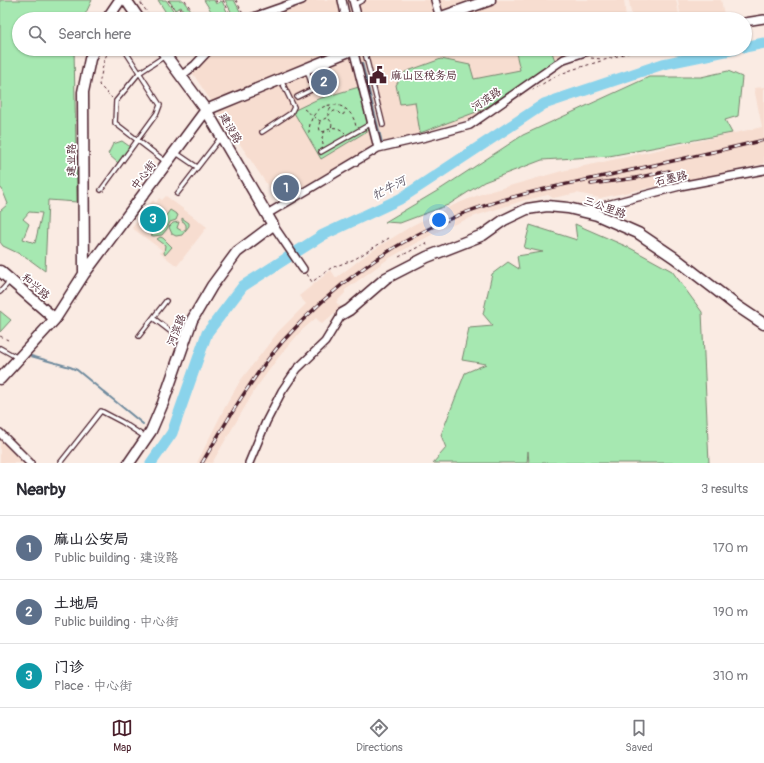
<!DOCTYPE html>
<html lang="en">
<head>
<meta charset="utf-8">
<style>
	:root { --surface:#fff; --page:#f7f7f7; --text:#2b2b33; --muted:#7c7c81; --line:#e1e1e2; --accent:#4a1f2b }
	body { margin:0; font-family:Pangolin,"LXGW WenKai TC",sans-serif; background:var(--page); color:var(--text) }
	.you { position:absolute; left:439px; top:220px; width:14px; height:14px; margin:-10px; border:3px solid #fff; border-radius:50%; background:#1a73e8; box-shadow:0 0 0 6px #1a73e833 }
	.badge { display:grid; place-items:center; width:26px; height:26px; border-radius:50%; background:var(--accent); color:#fff; font-size:13px; font-weight:700 }
	.pin { position:absolute; translate:-50% -50%; border:2px solid #fff; box-shadow:0 1px 4px #0006 }
	.list { margin:0; padding:0; list-style:none }
	h2 { display:flex; justify-content:space-between; align-items:center; height:52px; margin:0; padding:0 16px; font-size:17px }
	h2 small { font-size:13px; font-weight:400; color:var(--muted) }
	.list li { display:grid; grid-template-columns:26px 1fr auto; gap:12px; align-items:center; box-sizing:border-box; height:64px; padding:0 16px; border-top:1px solid var(--line) }
	.list b { display:block; font-size:15px; white-space:nowrap }
	.list p { margin:0; font-size:13px; white-space:nowrap; color:var(--muted) }
	.list em { font-size:13px; font-style:normal; color:var(--muted) }
	.icon { flex:none; width:22px; height:22px; fill:none; stroke:currentColor; stroke-width:2; stroke-linecap:round; stroke-linejoin:round }
	.map { position:relative; flex:none; width:764px; height:463px; overflow:hidden }
	.search { position:absolute; background:var(--surface); box-shadow:0 1px 3px #0004; left:12px; right:12px; top:12px; height:44px; display:flex; align-items:center; gap:10px; box-sizing:border-box; padding:0 14px; border-radius:22px; color:var(--muted); font-size:15px }
	.sheet { height:244px; background:var(--surface) }
	nav { display:flex; justify-content:space-around; align-items:center; box-sizing:border-box; height:56px; border-top:1px solid var(--line); background:var(--surface); font-size:11px; color:var(--muted) }
	nav a { display:grid; justify-items:center; gap:2px }
	nav .on { color:var(--accent) }
	.map>svg:first-child { display:block }
	.built { fill:#f7ddd0 }
	.green { fill:#a6e8b1; stroke:#78846e; fill-rule:evenodd }
	.lines { fill:none; stroke-linecap:round; stroke-linejoin:round }
	.stream { stroke:#708b9e; stroke-width:2 }
	.river { stroke:#8ad3eb; stroke-width:11 }
	.lane-casing { stroke:#4a1f2b; stroke-width:6 }
	.street-casing { stroke:#4a1f2b; stroke-width:10 }
	.secondary-casing { stroke:#4a1f2b; stroke-width:13 }
	.path { stroke:#4a1f2b; stroke-width:1; stroke-dasharray:3 3; stroke-linecap:butt }
	.lane { stroke:#fff; stroke-width:3.5 }
	.street { stroke:#fff; stroke-width:7 }
	.secondary { stroke:#fff; stroke-width:10 }
	.rail-casing { stroke:#4a1f2b; stroke-width:3.5 }
	.rail { stroke:#fff; stroke-width:2; stroke-dasharray:6; stroke-linecap:butt }
	.labels { text-anchor:middle; stroke-width:3.5; stroke-linejoin:round; paint-order:stroke }
	.poi-label { font-size:11px; fill:#4a1f2b; stroke:#fff; text-anchor:start }
	.street-label { font-size:11px; fill:#4a1f2b; stroke:#fff }
	.water-label { font-size:12px; font-style:italic; fill:#5d5565; stroke:#fff }
</style>
</head>
<body>
<div class="map">
<svg width="764" height="463" viewBox="0 0 764 463">
	<rect width="100%" height="100%" fill="#faebe3"/>
	<filter id="ink" filterUnits="userSpaceOnUse"><feTurbulence type="fractalNoise" baseFrequency=".025" numOctaves="2"/><feDisplacementMap in="SourceGraphic" scale="8" xChannelSelector="R" yChannelSelector="G"/><feConvolveMatrix kernelMatrix="1 2 1 2 8 2 1 2 1" color-interpolation-filters="sRGB"/></filter>
	<g filter="url(#ink)">
		<path class="built" d="M313,0H357L358,2L364,0H624L626,19H255L294,4Z
			M629,0H676L680,19H632Z
			M678,0H721L725,19H681Z
			M213,49H587L561,56L475,117L374,146L278,201L191,71Z
			M764,87V164L600,198L577,193L553,198L548,195L525,200L475,216L445,228L414,244L388,259L345,290V293L336,302L341,307L322,324L316,318L301,331L278,358L256,388L212,463H197L224,409L240,381L278,332L306,304L299,296L331,270L336,278L370,252L413,225L449,207L481,194L562,171L762,127L754,88Z
			M166,196L207,227L177,266L160,253L162,250L132,228L153,200L156,203L159,198L162,200Z
			M0,439L24,463H0Z"/>
		<path class="green" d="M0,0H92L83,19H19V49H74L77,202L48,200L45,271L26,257L3,246L0,242V211L8,204L2,189L0,188ZM29,212L42,213L35,243L23,239L29,224L23,219Z
			M158,0H166L179,19H170Z
			M169,0H183L196,19H189L181,7L175,10Z
			M204,0H214L216,4L222,1L230,18L216,19Z
			M225,0H234L241,13L234,17Z
			M515,49H551L555,61L498,101L479,111L420,133L415,102L400,104L396,85L405,72L441,59L470,65L474,79L520,70Z
			M728,71L742,77L738,116L725,120L732,133L609,156L542,160L484,182L448,205L400,223L385,222L442,188L523,135L649,77H701Z
			M359,87L365,105L369,130L321,159L293,111L318,99Z
			M122,141L129,146V149L118,163L108,154L113,144Z
			M170,210L178,215L176,220L170,222L167,229L162,235L153,236L151,235L157,226H161L162,221Z
			M182,218L189,223V226L182,235L176,236L172,234L169,227L173,223L179,222L177,228L182,231L186,229V225L184,222L182,221Z
			M575,224L630,248L672,271L702,312L709,463H529L528,451L527,463H433L446,448L441,435L465,373L486,364L462,360L469,328L493,326L483,314L492,274L508,262L519,269L517,256L543,252L524,248L530,225L577,240Z
			M160,237L163,238L172,247L165,255L164,253L165,245L157,239Z
			M0,311L11,320L0,332Z"/>
		<g class="lines">
			<path class="stream" d="M362,63L382,143
				M31,356L70,367L77,370L143,424"/>
			<path class="river" d="M745,47L764,43
				M151,463L172,433L207,333L243,286L323,235L400,199L544,104L663,64L735,49"/>
			<g class="lane-casing">
				<path id="lane" d="M354,5L363,0
					M364,49L383,125
					M165,56L139,73L116,101L115,123L166,162
					M297,97L313,89L307,70
					M262,132L291,113L294,107L281,80
					M175,152L197,167
					M321,152L372,123
					M101,190L157,113L160,105L124,49
					M177,194L221,137
					M0,292L10,281
					M153,318L183,341
					M139,336L166,301
					M0,348L18,358
					M60,463L101,411L122,422L145,437"/>
			</g>
			<g class="street-casing">
				<path id="street" d="M342,0L346,19
					M353,0L358,19
					M435,0L440,18
					M248,19L302,0
					M745,22L764,19
					M181,76L195,65L210,49
					M378,148L426,137L470,125L564,59L585,52L598,49
					M584,211L680,186L764,170
					M267,214L378,148L353,49
					M273,225L303,269
					M0,433L30,463
					M249,463L266,422L282,391L297,369L325,342L342,314"/>
			</g>
			<g class="secondary-casing">
				<path id="secondary" d="M126,0L139,19
					M107,19L120,0
					M436,19L490,0
					M0,271L55,319
					M84,274L83,92L90,59L94,49
					M342,314L349,310L386,278L427,257L483,235L504,220L527,209L547,206L568,208L597,215L638,233L675,258L737,306L764,324
					M0,379L55,319L84,274L206,110L354,49
					M129,463L151,431L163,403L192,320L212,286L237,252L273,225L206,110L161,49"/>
			</g>
			<path class="path" d="M144,0L140,2L152,19
				M168,0L176,12L182,8L189,19
				M185,0L197,19
				M216,0V2L220,0
				M223,0L233,19
				M236,0L243,14
				M176,13L180,19
				M186,15L192,11
				M109,49L104,61L99,85L112,98
				M172,49L178,57
				M614,56L623,49
				M591,58L602,59
				M532,90L556,76L571,70L641,49
				M304,109L320,121L326,118L329,119L332,123L331,130L325,132L320,131L319,125L320,121
				M328,116L334,111H337L341,115L344,114L345,109
				M328,116V112L331,108L329,105
				M309,133C309,98 351,95 356,127
				M323,145L322,138L325,130C333,126 339,127 345,133
				M399,257L426,243L428,248
				M307,274L312,282L331,268L355,259L389,238
				M0,336L10,341"/>
			<use href="#lane" class="lane"/>
			<use href="#street" class="street"/>
			<use href="#secondary" class="secondary"/>
			<g class="rail-casing">
				<path id="rail" d="M591,184L636,178L669,171
					M202,463C227,421 251,378 283,341C331,287 392,242 459,215C509,195 562,185 614,174C664,163 714,152 764,140"/>
			</g>
			<use href="#rail" class="rail"/>
		</g>
	</g>
	<defs>
		<g id="civic-bare" transform="scale(1.38)"><path d="M-.6-6.5H3V-4.5H.6V-3L4-1V1h2V6H-6V1h2V-1L-.6-3ZM-1.2 2.5V6h2.4V2.5Z" fill="#4a1f2b" stroke="#fff" stroke-width="2.5" paint-order="stroke"/></g>
	</defs>
	<g fill-rule="evenodd">
		<use href="#civic-bare" x="378" y="75"/>
	</g>
	<g class="labels">
		<g class="poi-label">
			<text x="391" y="79">麻山区税务局</text>
		</g>
		<g class="street-label">
			<text transform="translate(486 99) rotate(-34)" y="4">河滨路</text>
			<text transform="translate(231 128) rotate(60)" y="4">建设路</text>
			<text transform="translate(71 160) rotate(-90)" y="4">建业路</text>
			<text transform="translate(143 175) rotate(-53)" y="4">中心街</text>
			<text transform="translate(671 178) rotate(-13)" y="4">石墨路</text>
			<text transform="translate(605 207) rotate(20)" y="4">三公里路</text>
			<text transform="translate(36 286) rotate(41)" y="4">和兴路</text>
			<text transform="translate(176 330) rotate(-69)" y="4">河滨路</text>
		</g>
		<g class="water-label">
			<text transform="translate(389 188) rotate(-28)" y="4">牤牛河</text>
		</g>
	</g>
</svg>
<div class="you"></div>
<div class="pin badge" style="left:286px;top:188px;background:#5c6f8a">1</div>
<div class="pin badge" style="left:324px;top:82px;background:#5c6f8a">2</div>
<div class="pin badge" style="left:153px;top:219px;background:#0f9aa8">3</div>
<div class="search"><svg class="icon" aria-label="search" viewBox="0 0 24 24"><circle cx="10" cy="10" r="6"/><path d="M15 15l6 6"/></svg>Search here</div>
</div>
<section class="sheet">
<h2>Nearby<small>3 results</small></h2>
<ul class="list">
<li><span class="badge" style="background:#5c6f8a">1</span><div><b>麻山公安局</b><p>Public building · 建设路</p></div><em>170 m</em></li>
<li><span class="badge" style="background:#5c6f8a">2</span><div><b>土地局</b><p>Public building · 中心街</p></div><em>190 m</em></li>
<li><span class="badge" style="background:#0f9aa8">3</span><div><b>门诊</b><p>Place · 中心街</p></div><em>310 m</em></li>
</ul>
</section>
<nav>
<a class="on"><svg class="icon" aria-label="map" viewBox="0 0 24 24"><path d="M3 6l6-2 6 2 6-2v14l-6 2-6-2-6 2zM9 4v14M15 6v14"/></svg>Map</a>
<a><svg class="icon" aria-label="directions" viewBox="0 0 24 24"><path d="M12 3l9 9-9 9-9-9zM9 14v-3h6M13 9l2 2-2 2"/></svg>Directions</a>
<a><svg class="icon" aria-label="saved" viewBox="0 0 24 24"><path d="M7 4h10v16l-5-4-5 4z"/></svg>Saved</a>
</nav>
</body>
</html>
